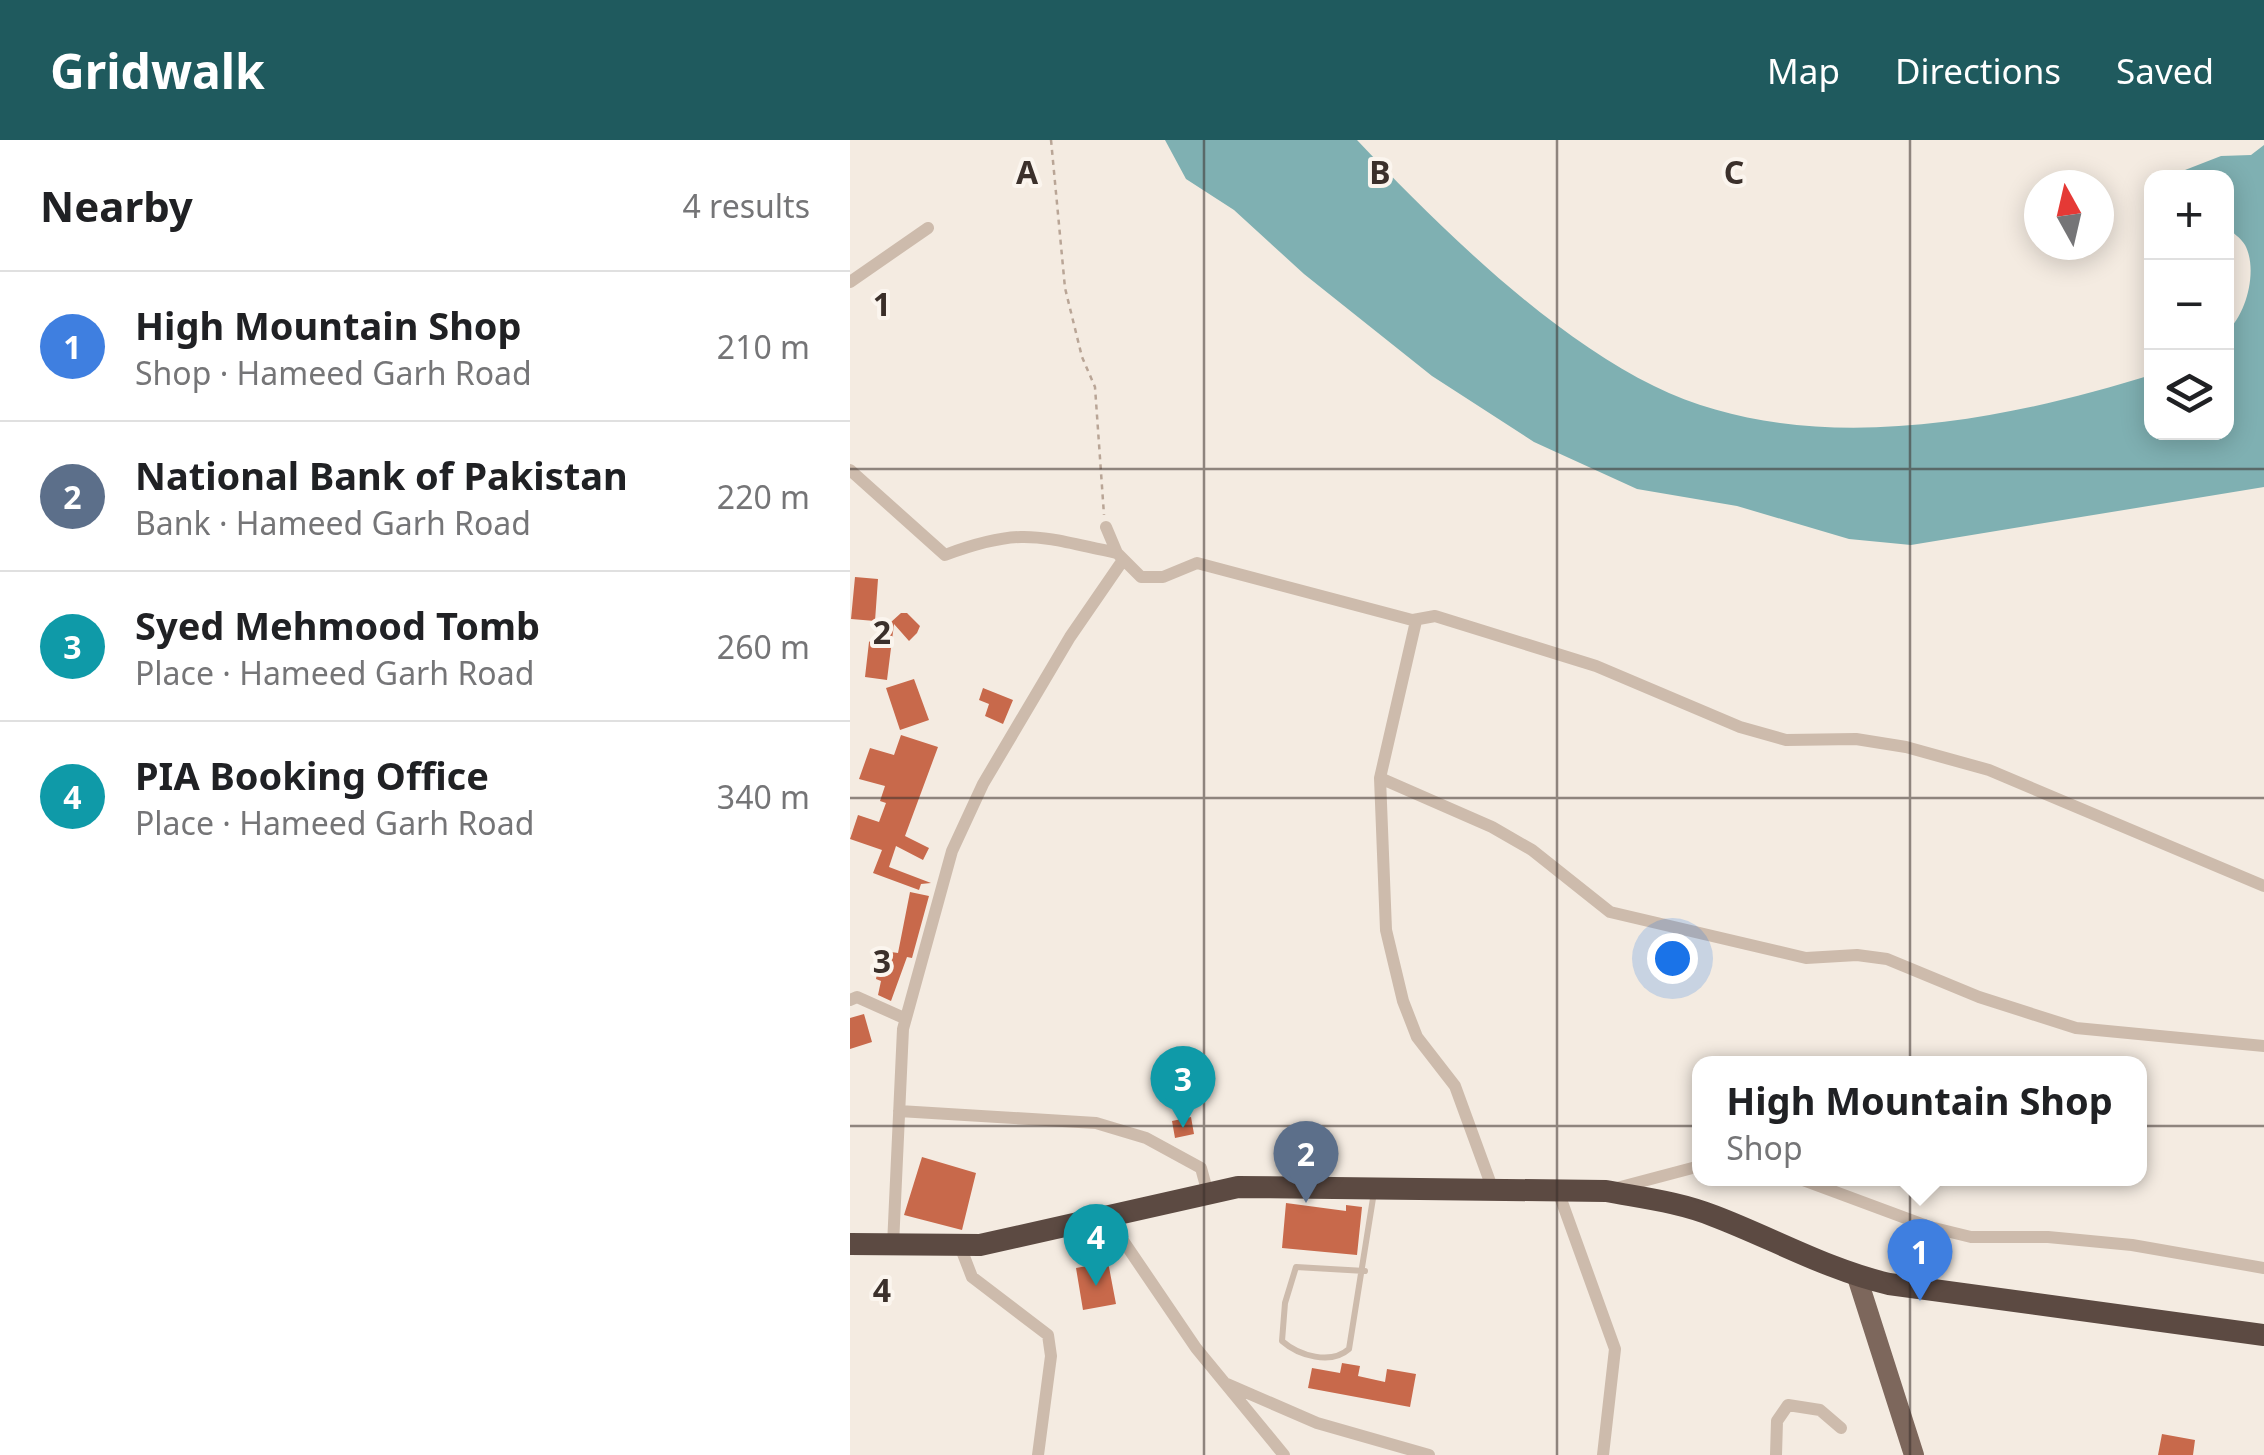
<!DOCTYPE html>
<html lang="en">
<head>
<meta charset="utf-8">
<style>
	:root { --surface:#fff; --page:#f6f6f6; --text:#202124; --muted:#757577; --line:#e0e0e0; --accent:#1f5a5e }
	body { margin:0; font-family:"Noto Sans",sans-serif; background:var(--page); color:var(--text) }
	.controls { position:absolute; right:30px; top:30px; display:grid; overflow:hidden; border-radius:20px; box-shadow:0 5px 25px #0003 }
	.controls button { width:90px; height:90px; display:grid; place-items:center; padding:0; border:0; border-bottom:2px solid var(--line); background:var(--surface); color:var(--text); font:50px sans-serif }
	.compass { position:absolute; left:1174px; top:30px; width:90px; height:90px; border-radius:50%; background:var(--surface); box-shadow:0 5px 25px #0003; rotate:352deg }
	.you { position:absolute; left:822px; top:818px; width:35px; height:35px; margin:-25px; border:8px solid #fff; border-radius:50%; background:#1a73e8; box-shadow:0 0 0 15px #1a73e833 }
	.badge { display:grid; place-items:center; width:65px; height:65px; border-radius:50%; background:var(--accent); color:#fff; font-size:32px; font-weight:700 }
	.pin { position:absolute; translate:-50% -82px; filter:drop-shadow(0 2px 5px #0008) }
	.pin::after { content:''; position:absolute; top:52px; width:35px; height:30px; background:inherit; clip-path:polygon(0 0,100% 0,50% 100%) }
	.popup { position:absolute; left:842px; top:916px; width:455px; height:130px; box-sizing:border-box; display:grid; place-content:center; border-radius:20px; background:var(--surface); filter:drop-shadow(0 2px 8px #0005); font-size:32px; white-space:nowrap; color:var(--muted) }
	.popup b { font-size:38px; color:var(--text) }
	.popup::after { content:''; position:absolute; left:50%; top:100%; margin-left:-20px; border:20px solid transparent; border-top-color:var(--surface) }
	.list { margin:0; padding:0; list-style:none }
	h2 { display:flex; justify-content:space-between; align-items:center; height:130px; margin:0; padding:0 40px; font-size:42px }
	h2 small { font-size:32px; font-weight:400; color:var(--muted) }
	.list li { display:grid; grid-template-columns:65px 1fr auto; gap:30px; align-items:center; box-sizing:border-box; height:150px; padding:0 40px; border-top:2px solid var(--line) }
	.list b { display:block; font-size:38px; white-space:nowrap }
	.list p { margin:0; font-size:32px; white-space:nowrap; color:var(--muted) }
	.list em { font-size:32px; font-style:normal; color:var(--muted) }
	.icon { flex:none; width:55px; height:55px; fill:none; stroke:currentColor; stroke-width:2; stroke-linecap:round; stroke-linejoin:round }
	.map { position:relative; flex:none; width:1414px; height:1315px; overflow:hidden }
	header { display:flex; align-items:center; gap:60px; box-sizing:border-box; height:140px; padding:0 50px; background:var(--accent); color:#fff }
	header strong { font-size:48px }
	nav { display:flex; gap:55px; margin-inline-start:auto; font-size:35px }
	main { display:flex }
	aside { flex:1; background:var(--surface) }
	.map>svg:first-child { display:block }
	.water { fill:#7fb0b2 }
	.building { fill:#c8694b }
	.lines { fill:none; stroke-linecap:round; stroke-linejoin:round }
	.path { stroke:#b9a596; stroke-width:2.5; stroke-dasharray:5 5; stroke-linecap:butt }
	.lane { stroke:#cdbbac; stroke-width:6 }
	.street { stroke:#cdbbac; stroke-width:12 }
	.primary { stroke:#7d675c; stroke-width:20 }
	.highway { stroke:#5c4a42; stroke-width:22 }
	.grid { fill:none; stroke:#3b302b; stroke-width:2.5; stroke-opacity:0.55 }
	.grid-label { font-size:32px; text-anchor:middle; font-weight:bold; fill:#3b302b; stroke:#fbf5ee; stroke-width:8; stroke-linejoin:round; paint-order:stroke }
</style>
</head>
<body>
<header>
<strong>Gridwalk</strong>
<nav><a>Map</a><a>Directions</a><a>Saved</a></nav>
</header>
<main>
<aside>
<h2>Nearby<small>4 results</small></h2>
<ul class="list">
<li><span class="badge" style="background:#3f7fe0">1</span><div><b>High Mountain Shop</b><p>Shop · Hameed Garh Road</p></div><em>210 m</em></li>
<li><span class="badge" style="background:#5c6f8a">2</span><div><b>National Bank of Pakistan</b><p>Bank · Hameed Garh Road</p></div><em>220 m</em></li>
<li><span class="badge" style="background:#0f9aa8">3</span><div><b>Syed Mehmood Tomb</b><p>Place · Hameed Garh Road</p></div><em>260 m</em></li>
<li><span class="badge" style="background:#0f9aa8">4</span><div><b>PIA Booking Office</b><p>Place · Hameed Garh Road</p></div><em>340 m</em></li>
</ul>
</aside>
<div class="map">
<svg width="1414" height="1315" viewBox="0 0 1414 1315">
	<rect width="100%" height="100%" fill="#f4ebe1"/>
	<path class="water" d="M315,0H507C587,85 699,195 804,246C954,320 1150,282 1301,235L1302,292H1376L1377,191C1397,174 1408,129 1395,105C1391,98 1382,92 1377,88L1376,38L1317,37L1371,16L1401,15L1414,5V347L1061,405L999,399L887,366L787,349L684,302L582,236L454,134L384,70L336,39Z"/>
	<path class="building" d="M5,437L28,439L25,481L1,479Z
		M51,473H57L70,486L67,493L59,501L44,484L37,540L15,537L19,502Z
		M64,539L79,580L50,590L36,548Z
		M133,548L163,560L153,584L135,576L139,564L129,560Z
		M51,595L88,607L55,696L79,708L73,720L46,706L39,727L81,743L71,744L69,750L23,733L32,710L0,699L8,675L29,682L36,663L30,661L35,646L9,639L20,608L44,615Z
		M60,752L79,756L62,818L57,817L41,861L28,855L31,841L26,839L29,824L38,826L41,812L48,813Z
		M14,874L22,902L0,909V878Z
		M341,977L344,994L325,998L322,981Z
		M72,1017L126,1033L112,1090L54,1075Z
		M436,1063L496,1071V1065L512,1067L507,1115L432,1108Z
		M258,1122L266,1164L233,1170L226,1128Z
		M492,1223L510,1226L508,1236L535,1242L537,1229L566,1234L560,1267L458,1248L462,1228L490,1233Z
		M1312,1294L1345,1300L1343,1315H1308Z"/>
	<g class="lines">
		<path class="path" d="M201,0L215,148L232,217L245,247L254,375"/>
		<path class="lane" d="M515,1131L446,1127L435,1163L432,1201C449,1216 481,1225 499,1209L524,1052"/>
		<path class="street" d="M0,142L78,88
			M0,330L95,415C173,386 189,397 267,413
			M256,387L267,413L291,437H313L347,423L566,481L530,638L536,790L553,861L567,897L605,946L643,1050
			M563,480L585,476L746,526L890,587L936,600L1006,599L1056,607L1139,630L1414,746
			M530,638L642,687L682,710L760,772L956,818L1007,815L1037,819L1129,857L1226,888L1414,906
			M0,860L7,857L54,878
			M49,971L246,983L296,998L351,1028L357,1050
			M948,1038L1080,1087L1121,1097H1198L1282,1105L1414,1128
			M763,1049L850,1026
			M708,1051L765,1209L753,1315
			M257,1077L346,1208L434,1315
			M43,1105L53,889L102,711L133,644L220,497L273,420
			M110,1106L122,1137L198,1195L201,1216L188,1315
			M377,1244L467,1283L579,1315
			M926,1315L927,1281L938,1265L970,1270L991,1288"/>
		<path class="primary" d="M1007,1137L1064,1315"/>
		<path class="highway" d="M0,1104L130,1105L388,1047L756,1051C793,1058 829,1062 864,1076C922,1098 978,1130 1039,1144L1414,1195"/>
	</g>
	<path class="grid" d="M354,0V1315M707,0V1315M1060,0V1315M0,329H1414M0,658H1414M0,986H1414"/>
	<g class="grid-label">
		<text x="177" y="44">A</text>
		<text x="530" y="44">B</text>
		<text x="884" y="44">C</text>
		<text x="32" y="176">1</text>
		<text x="32" y="504">2</text>
		<text x="32" y="833">3</text>
		<text x="32" y="1162">4</text>
	</g>
</svg>
<div class="controls">
<button>+</button>
<button>−</button>
<button><svg class="icon" aria-label="layers" viewBox="0 0 24 24"><path d="M12 4l9 5-9 5-9-5zM3 14l9 5 9-5"/></svg></button>
</div>
<svg class="compass" viewBox="-18 -18 36 36"><path d="M0-13l5 13h-10z" fill="#e53935"/><path d="M0 13l5-13h-10z" fill="#757577"/></svg>
<div class="you"></div>
<div class="pin badge" style="left:1070px;top:1161px;background:#3f7fe0">1</div>
<div class="popup"><b>High Mountain Shop</b>Shop</div>
<div class="pin badge" style="left:456px;top:1063px;background:#5c6f8a">2</div>
<div class="pin badge" style="left:333px;top:988px;background:#0f9aa8">3</div>
<div class="pin badge" style="left:246px;top:1146px;background:#0f9aa8">4</div>
</div>
</main>
</body>
</html>
